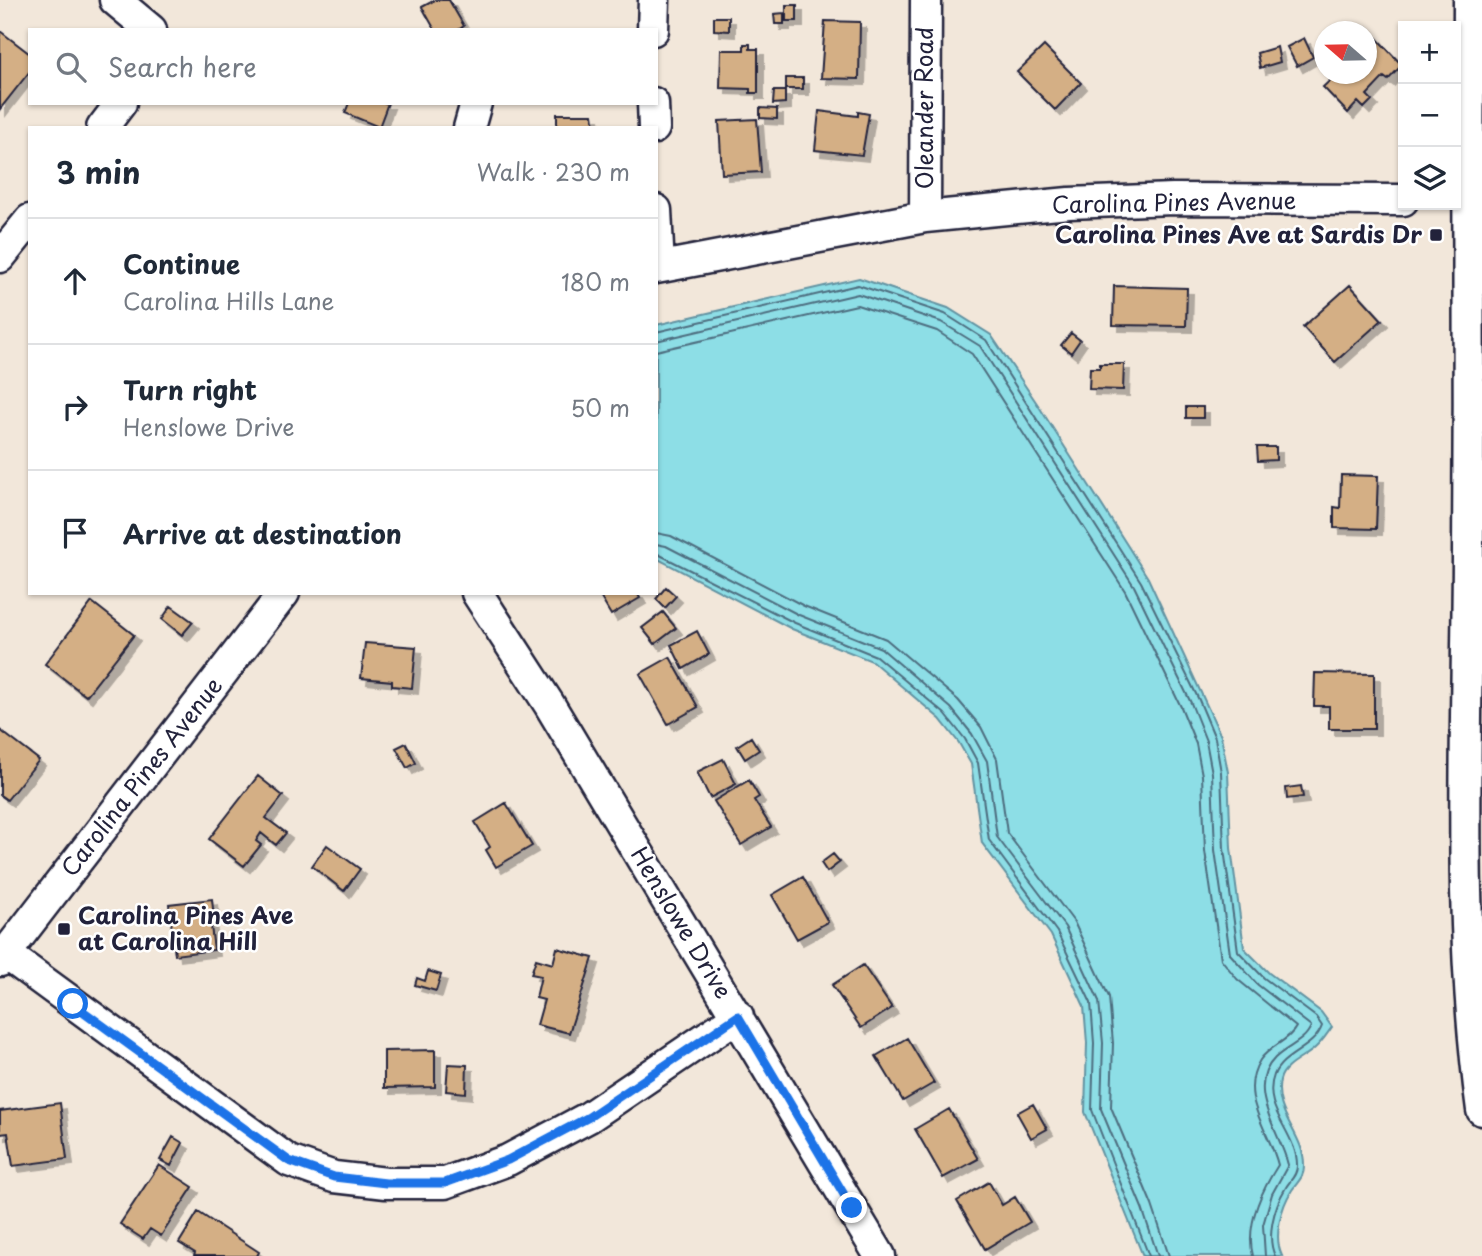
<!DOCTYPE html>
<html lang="en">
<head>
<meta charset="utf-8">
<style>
	:root { --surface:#fff; --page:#f6f6f7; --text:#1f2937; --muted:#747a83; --line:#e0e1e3 }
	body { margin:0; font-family:"Playpen Sans",sans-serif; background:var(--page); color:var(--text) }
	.controls { position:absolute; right:21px; top:21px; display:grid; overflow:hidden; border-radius:0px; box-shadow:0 2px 5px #0004 }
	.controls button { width:63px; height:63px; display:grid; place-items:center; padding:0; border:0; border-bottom:2px solid var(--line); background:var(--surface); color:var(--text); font:35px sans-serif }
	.compass { position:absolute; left:1314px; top:21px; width:63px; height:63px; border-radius:50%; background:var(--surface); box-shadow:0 2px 5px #0004; rotate:290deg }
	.stop { position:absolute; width:21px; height:21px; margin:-16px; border:5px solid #1a73e8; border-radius:50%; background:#fff }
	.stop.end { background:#1a73e8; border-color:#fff; box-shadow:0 2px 7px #0008 }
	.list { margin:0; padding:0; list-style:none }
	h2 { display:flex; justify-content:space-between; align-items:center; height:91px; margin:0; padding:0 28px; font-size:30px }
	h2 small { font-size:23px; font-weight:400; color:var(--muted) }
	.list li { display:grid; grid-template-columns:46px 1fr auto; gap:21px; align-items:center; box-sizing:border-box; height:126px; padding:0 28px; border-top:2px solid var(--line) }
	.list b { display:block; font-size:26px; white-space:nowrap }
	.list p { margin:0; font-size:23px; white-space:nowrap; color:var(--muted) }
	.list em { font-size:23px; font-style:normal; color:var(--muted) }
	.icon { flex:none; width:38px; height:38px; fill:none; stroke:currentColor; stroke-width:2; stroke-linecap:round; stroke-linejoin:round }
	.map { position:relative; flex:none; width:1482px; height:1256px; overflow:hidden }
	.search { position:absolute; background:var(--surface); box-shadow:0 2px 5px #0004; left:28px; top:28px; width:630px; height:77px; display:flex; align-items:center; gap:18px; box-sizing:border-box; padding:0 24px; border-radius:0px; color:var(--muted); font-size:26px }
	.panel { position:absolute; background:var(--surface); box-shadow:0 2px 5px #0004; left:28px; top:126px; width:630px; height:469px; border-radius:0px }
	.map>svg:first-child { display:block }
	.water { fill:#8ddee6; stroke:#6293a2; stroke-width:2 }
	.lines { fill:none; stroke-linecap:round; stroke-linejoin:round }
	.shore { stroke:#4d6d7f; stroke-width:2 }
	.building { fill:#d4af85; stroke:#22223b; stroke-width:2; filter:url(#shadow) }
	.minor-casing { stroke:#22223b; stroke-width:35 }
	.minor { stroke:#fff; stroke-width:30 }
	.route { stroke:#1a73e8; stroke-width:9 }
	.poi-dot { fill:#22223b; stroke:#fff; stroke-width:2.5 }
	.labels { text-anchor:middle; stroke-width:5; stroke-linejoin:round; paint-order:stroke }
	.street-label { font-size:23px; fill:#22223b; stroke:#fff }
	.poi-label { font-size:23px; font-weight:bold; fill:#22223b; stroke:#fff; text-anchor:end }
</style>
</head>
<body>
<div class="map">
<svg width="1482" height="1256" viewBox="0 0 1482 1256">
	<defs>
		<filter id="shadow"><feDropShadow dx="6" dy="6" stdDeviation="0" flood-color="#0004"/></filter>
	</defs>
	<rect width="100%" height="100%" fill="#f2e7da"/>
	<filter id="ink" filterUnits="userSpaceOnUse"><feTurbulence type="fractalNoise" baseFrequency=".0143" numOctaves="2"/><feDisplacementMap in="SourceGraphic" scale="14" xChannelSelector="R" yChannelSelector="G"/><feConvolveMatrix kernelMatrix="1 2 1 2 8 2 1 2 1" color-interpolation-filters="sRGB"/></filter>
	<g filter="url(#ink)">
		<path class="water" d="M859,278L948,308L991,335L1038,405L1148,578L1221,736L1228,772L1231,848L1244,948L1269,973L1321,1012L1332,1027C1327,1034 1322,1042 1315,1048C1305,1058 1283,1065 1280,1080C1273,1113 1305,1135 1304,1166C1304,1178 1298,1181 1292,1190C1281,1207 1273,1237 1282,1256H1143L1085,1112L1087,1043L1084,1006L1051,935L982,843L971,764L959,743L940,719L872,661L792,629L656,558V325Z"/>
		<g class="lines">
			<path class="shore" d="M656,332L858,285L945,314L986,340L1141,582L1199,700L1215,738L1221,772L1224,849L1238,951L1264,978L1316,1017L1322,1026C1314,1049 1283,1053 1274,1075C1261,1109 1298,1134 1297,1166C1297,1176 1289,1181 1285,1189C1274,1207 1266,1237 1275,1256
				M656,341L858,294L941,322L980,346L1134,586L1191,703L1206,741L1212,773L1215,850L1230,954L1258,985L1311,1026C1305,1042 1287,1046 1275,1058C1244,1089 1281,1133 1288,1165L1272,1194L1263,1225L1265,1256
				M656,351L857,305L937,331L972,354L1125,591L1181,707L1196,744L1202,775L1205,851L1221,959L1237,979L1296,1027C1289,1041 1269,1046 1260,1060C1237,1097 1270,1131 1278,1165C1262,1190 1245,1225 1253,1256
				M656,533L671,536L804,606L886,639L958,700L981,727L997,759L1007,833L1074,922L1109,997L1113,1043L1111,1107L1152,1205L1169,1256
				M656,544L666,546L799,615L881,648L951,708L972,734L987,761L997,837L1065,927L1099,1001L1103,1043L1101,1109L1142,1208L1158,1256
				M656,553L795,623L876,656L945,714L965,739L978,763L989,840L1057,932L1091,1003L1094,1043L1092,1110L1149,1256"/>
		</g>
		<path class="building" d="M435,0H449L464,26L458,30H435L422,7Z
			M786,5H797V21H786Z
			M784,13V24H775L774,14Z
			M714,17H729V31L714,30Z
			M825,21L860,22L859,79L821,78Z
			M1366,27L1402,65L1388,80L1384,77L1367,95L1372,100L1364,108L1358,102L1348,113L1323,87L1337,74H1366V32H1361Z
			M0,31L30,54V71L0,109Z
			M1304,38L1313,57L1297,66L1287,47Z
			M744,44H750V49H758V93H750V89L720,88L721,50H744Z
			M1044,46L1081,83L1055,110L1017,72Z
			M1277,47L1280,62L1260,68L1257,53Z
			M786,78H803V89H786Z
			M774,91H785V103L773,104Z
			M349,103H388L379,127L345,113Z
			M760,108L777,109V119L760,118Z
			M819,111L858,116V112L869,114L862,155L815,150Z
			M557,114H593L595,128H557Z
			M757,119L761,172L722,174L719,121Z
			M1350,285L1382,320L1335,362L1303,327Z
			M1114,286L1187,288L1186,326L1113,325Z
			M1071,333L1080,340L1071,353L1061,345Z
			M1100,364H1124L1123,390L1089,389L1090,368H1100Z
			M1186,407H1203V418H1186Z
			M1257,447H1276V460L1258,461Z
			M1341,475L1378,476L1376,529L1334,528V507L1340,508Z
			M666,587L676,596L665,608L656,599Z
			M598,593H637L640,598L611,615Z
			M92,602L134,635L86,696L45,664Z
			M171,606L193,622L182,635L162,619Z
			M663,612L676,628L655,644L642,628Z
			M697,631L709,654L683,669L671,645Z
			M365,643L416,647L412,688L392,686V681L361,678Z
			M670,657L698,707L668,724L640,674Z
			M1315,673L1374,674V729H1329V706H1314Z
			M0,730L39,760L7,800L0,795Z
			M751,737L759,750L745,759L737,746Z
			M406,743L416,763L407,768L396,748Z
			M723,759L736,784L710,798L697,772Z
			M258,776L283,796L266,818L286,833L276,845L261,833L256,841L261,845L244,866L209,839Z
			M749,780L759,797L754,800L771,827L741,845L714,801Z
			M1301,786L1303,797L1287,799L1286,788Z
			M506,803L532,846L496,867L486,850L490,847L475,822Z
			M327,845L360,869L344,891L312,866Z
			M833,854L840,862L827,872L821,863Z
			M803,877L828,922L797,939L772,895Z
			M212,899L214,918H210L214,950L175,955L169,904Z
			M557,948L593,958L569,1033L537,1025L544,1000L536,998L541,976L531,974L536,959L553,964Z
			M863,965L892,1008L861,1028L832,985Z
			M428,971L441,975L436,991L415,985L417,978L425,981Z
			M907,1038L934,1083L903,1101L876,1056Z
			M435,1050V1087L384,1088V1051Z
			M448,1064L467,1065L466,1093L446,1091Z
			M60,1103L67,1159L13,1166L8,1133L0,1134V1111Z
			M1033,1104L1047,1129L1031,1138L1017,1113Z
			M949,1109L978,1159L943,1178L915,1129Z
			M173,1137L183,1143L171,1166L160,1160Z
			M159,1165L193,1187L161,1236L150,1229L143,1239L120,1224Z
			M989,1182L1002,1205L1015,1197L1030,1222L985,1249L957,1201Z
			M198,1212L259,1252L257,1256H194L195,1253L179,1243Z"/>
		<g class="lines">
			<g class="minor-casing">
				<path id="minor" d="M115,0L151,30
					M1469,0C1467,186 1470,372 1468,558C1467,743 1457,926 1482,1110
					M653,30L654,0
					M653,103L654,128
					M102,128L121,103
					M469,128L476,103
					M656,210L659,267
					M925,217L926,0
					M0,257L30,220
					M656,268L925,217L1069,203L1173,199L1403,200
					M477,593L549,704L880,1256
					M6,954L289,1161L334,1177L386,1183H445L508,1160L589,1117L738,1016
					M0,961L284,593"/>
			</g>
			<use href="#minor" class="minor"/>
		</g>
	</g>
	<g class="lines" filter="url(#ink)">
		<path class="route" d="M73,1004L289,1161L334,1177L386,1183H445L508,1160L589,1117L738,1016L852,1208"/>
	</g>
	<g class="poi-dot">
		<rect x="1429" y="228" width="14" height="14" rx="3.5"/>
		<rect x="57" y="922" width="14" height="14" rx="3.5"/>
	</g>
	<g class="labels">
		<g class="street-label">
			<text transform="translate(925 108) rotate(-90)" y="8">Oleander Road</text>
			<text transform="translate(1174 203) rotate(-1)" y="8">Carolina Pines Avenue</text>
			<text transform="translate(142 777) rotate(-52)" y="8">Carolina Pines Avenue</text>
			<text transform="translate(681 923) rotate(59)" y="8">Henslowe Drive</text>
		</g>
		<g class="poi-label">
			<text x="1422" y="243">Carolina Pines Ave at Sardis Dr</text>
			<text x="78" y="924" text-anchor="start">Carolina Pines Ave<tspan x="78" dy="26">at Carolina Hill</tspan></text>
		</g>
	</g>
</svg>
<div class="controls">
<button>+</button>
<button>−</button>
<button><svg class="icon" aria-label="layers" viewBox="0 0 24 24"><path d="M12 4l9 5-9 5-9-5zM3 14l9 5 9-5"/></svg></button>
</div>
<svg class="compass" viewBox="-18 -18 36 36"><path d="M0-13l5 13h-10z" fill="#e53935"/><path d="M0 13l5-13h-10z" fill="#747a83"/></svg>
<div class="stop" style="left:73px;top:1004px"></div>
<div class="stop end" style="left:852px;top:1208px"></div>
<div class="search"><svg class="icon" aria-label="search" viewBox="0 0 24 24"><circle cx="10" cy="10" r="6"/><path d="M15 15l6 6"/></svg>Search here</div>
<section class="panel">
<h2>3 min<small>Walk · 230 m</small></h2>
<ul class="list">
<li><svg class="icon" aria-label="ahead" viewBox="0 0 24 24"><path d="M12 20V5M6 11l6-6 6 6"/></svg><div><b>Continue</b><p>Carolina Hills Lane</p></div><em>180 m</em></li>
<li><svg class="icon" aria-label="right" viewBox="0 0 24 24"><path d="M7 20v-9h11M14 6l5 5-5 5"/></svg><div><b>Turn right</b><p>Henslowe Drive</p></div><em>50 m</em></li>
<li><svg class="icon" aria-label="arrive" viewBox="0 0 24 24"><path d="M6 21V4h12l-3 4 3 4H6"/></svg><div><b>Arrive at destination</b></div></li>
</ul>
</section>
</div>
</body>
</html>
